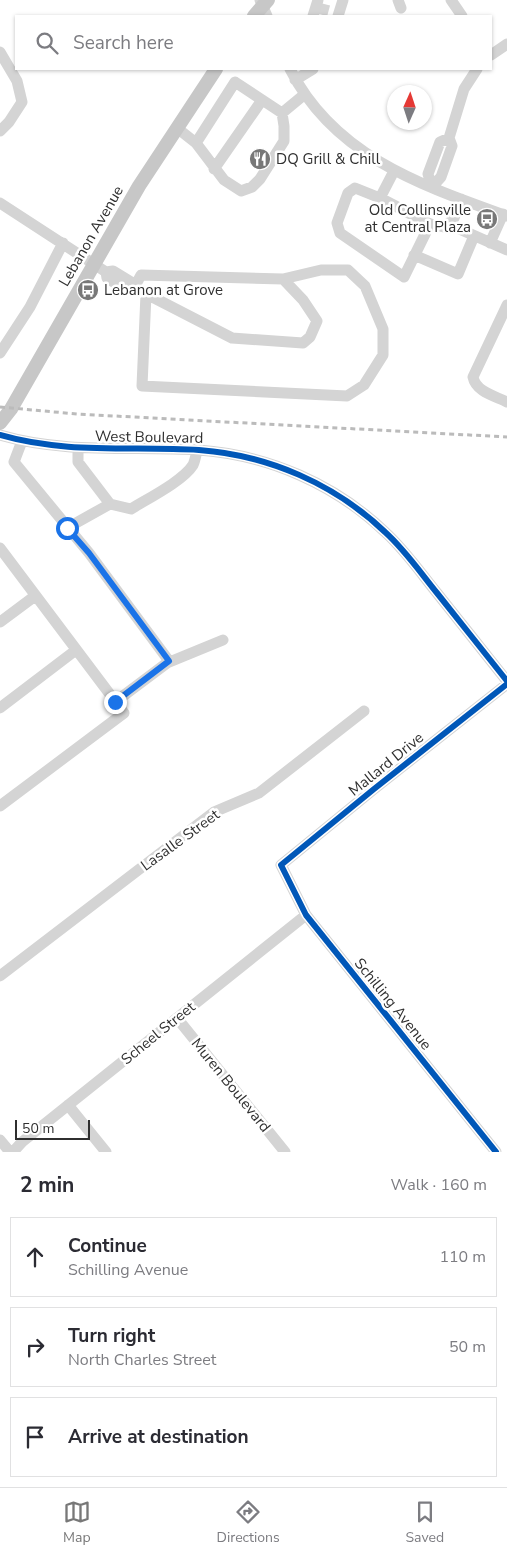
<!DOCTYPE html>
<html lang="en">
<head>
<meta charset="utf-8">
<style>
	:root { --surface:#fff; --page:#f2f2f3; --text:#2b2b33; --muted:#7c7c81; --line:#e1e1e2; --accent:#787878 }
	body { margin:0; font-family:"Nunito Sans",sans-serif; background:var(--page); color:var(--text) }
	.compass { position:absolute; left:387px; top:85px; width:45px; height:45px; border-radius:50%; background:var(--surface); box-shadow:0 1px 4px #0004; rotate:3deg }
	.scale { position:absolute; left:15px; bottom:12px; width:75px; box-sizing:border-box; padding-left:5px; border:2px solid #2f2f2f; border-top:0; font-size:14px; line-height:18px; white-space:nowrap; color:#2f2f2f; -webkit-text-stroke:4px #fff; paint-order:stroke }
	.stop { position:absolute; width:15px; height:15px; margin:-11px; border:4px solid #1a73e8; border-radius:50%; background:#fff }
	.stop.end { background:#1a73e8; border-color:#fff; box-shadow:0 1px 5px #0008 }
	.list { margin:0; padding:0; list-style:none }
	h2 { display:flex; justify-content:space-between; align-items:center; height:65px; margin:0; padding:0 20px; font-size:21px }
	h2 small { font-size:16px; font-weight:400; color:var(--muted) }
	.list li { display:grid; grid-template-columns:32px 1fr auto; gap:15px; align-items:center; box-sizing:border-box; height:80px; margin:0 10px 10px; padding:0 10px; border:1px solid var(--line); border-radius:0px }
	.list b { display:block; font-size:19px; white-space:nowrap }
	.list p { margin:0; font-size:16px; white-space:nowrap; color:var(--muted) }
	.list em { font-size:16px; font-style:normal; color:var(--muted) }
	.icon { flex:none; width:28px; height:28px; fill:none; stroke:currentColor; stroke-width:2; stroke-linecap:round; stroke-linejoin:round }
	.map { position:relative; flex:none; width:507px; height:1152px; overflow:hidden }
	.search { position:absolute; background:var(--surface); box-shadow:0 1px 4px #0004; left:15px; right:15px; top:15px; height:55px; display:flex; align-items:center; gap:12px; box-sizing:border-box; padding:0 18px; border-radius:0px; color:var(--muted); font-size:19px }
	.sheet { height:335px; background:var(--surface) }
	nav { display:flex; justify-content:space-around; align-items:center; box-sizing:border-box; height:70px; border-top:1px solid var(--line); background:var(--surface); font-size:14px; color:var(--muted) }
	nav a { display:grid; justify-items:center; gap:2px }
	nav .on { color:var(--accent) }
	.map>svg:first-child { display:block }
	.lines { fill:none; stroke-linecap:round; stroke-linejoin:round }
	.minor-tunnel { stroke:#d5d5d5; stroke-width:11; stroke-dasharray:11 5.5; stroke-linecap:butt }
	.minor { stroke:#d4d4d4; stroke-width:11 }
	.major { stroke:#c7c7c7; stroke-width:14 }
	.rail { stroke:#bbb; stroke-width:3; stroke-dasharray:5 4; stroke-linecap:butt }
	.cycleway-casing { stroke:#fff; stroke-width:9 }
	.cycleway { stroke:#0057b8; stroke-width:6 }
	.route { stroke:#1a73e8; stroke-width:6 }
	.labels { text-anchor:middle; stroke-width:5; stroke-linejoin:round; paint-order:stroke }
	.poi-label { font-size:15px; fill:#2f2f2f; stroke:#fff; text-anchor:start }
	.street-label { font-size:15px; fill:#2f2f2f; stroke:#fff }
</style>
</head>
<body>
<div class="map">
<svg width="507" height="1152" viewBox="0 0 507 1152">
	<rect width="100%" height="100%" fill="#fff"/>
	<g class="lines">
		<path class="minor-tunnel" d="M318,8L329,11"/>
		<path class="minor" d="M260,0L267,16
			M398,0L401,8
			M451,0L462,16
			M313,16L318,0
			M338,16L343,0
			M0,52L17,81L22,102L9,122L0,131
			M491,55L507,44
			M290,69C334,156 421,185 507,216
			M295,80L313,69
			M177,128L196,143L235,82L282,113L305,94
			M449,138L440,142L428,174L432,187L441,177L452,146L449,138L464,89L477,69
			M196,143L224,180L241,191L252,187L260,179L284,141V126L282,113
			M214,169L262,100
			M380,198L430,224L404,277L340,233L337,223L348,193L355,188L380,198L394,171
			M0,203L106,272L113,271L131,282V286L232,338L303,343L310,337L317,321L303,300L283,279L141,275L134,288
			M430,224L445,227L454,218L461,199
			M448,224L507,250
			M490,243L503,214
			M414,255L458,274L474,236
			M106,272L107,278L125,289L131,286
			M146,294L142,386L347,396L364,385L383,355V329L365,286L348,270H321L283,279
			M507,305L473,377C476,392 495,396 507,402
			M0,353L30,307L63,243
			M0,435C65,454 132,446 199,450C268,455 335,484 385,532C405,550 420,572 437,593C460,622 484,652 507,681
			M22,441L14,462L89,553L169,661L167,663
			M110,504L131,509C147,499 183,481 193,465C195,461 196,455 197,450
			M67,528L110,504L78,462V448
			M0,548L124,713L0,806
			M0,622L35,596
			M115,702L167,663L223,640
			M0,708L76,650
			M0,976L214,812L259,793L364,711
			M177,1018L285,1152
			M68,1105L106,1152
			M0,1140L10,1152
			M13,1152L22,1142L306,915
			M496,1152L306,915L281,865L374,789L507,684"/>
		<path class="major" d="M254,16L268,0
			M0,423L11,409L139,186L216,69"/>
		<path class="rail" d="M0,407L77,414L507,437"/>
		<g class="cycleway-casing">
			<path id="cycleway" d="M0,435C65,454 132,446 199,450C268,455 335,484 385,532C405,550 420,572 437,593C460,622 484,652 507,681
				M496,1152L306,915L281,865L374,789L507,684"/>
		</g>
		<use href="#cycleway" class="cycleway"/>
	</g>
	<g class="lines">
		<path class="route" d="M67,528L89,553L169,661L115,702"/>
	</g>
	<defs>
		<g id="restaurant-disc" transform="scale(1.125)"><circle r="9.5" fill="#787878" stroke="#fff"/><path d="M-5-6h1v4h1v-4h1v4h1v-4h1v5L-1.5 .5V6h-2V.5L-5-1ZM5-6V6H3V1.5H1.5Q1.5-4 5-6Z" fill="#fff"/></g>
		<g id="bus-disc" transform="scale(1.125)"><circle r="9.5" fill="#787878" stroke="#fff"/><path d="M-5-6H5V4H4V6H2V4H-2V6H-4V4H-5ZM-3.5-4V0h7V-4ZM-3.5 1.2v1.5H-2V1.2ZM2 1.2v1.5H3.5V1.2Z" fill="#fff"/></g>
	</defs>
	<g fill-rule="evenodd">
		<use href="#restaurant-disc" x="260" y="159"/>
		<use href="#bus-disc" x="487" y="219"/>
		<use href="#bus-disc" x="88" y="290"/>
	</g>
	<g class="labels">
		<g class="poi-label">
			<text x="276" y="164">DQ Grill &amp; Chill</text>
			<text x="471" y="215" text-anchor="end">Old Collinsville<tspan x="471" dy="17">at Central Plaza</tspan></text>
			<text x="104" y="295">Lebanon at Grove</text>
		</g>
		<g class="street-label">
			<text transform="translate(91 236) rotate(-60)" y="5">Lebanon Avenue</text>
			<text transform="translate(149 437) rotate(1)" y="5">West Boulevard</text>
			<text transform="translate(386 764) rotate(-39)" y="5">Mallard Drive</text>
			<text transform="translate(180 840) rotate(-36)" y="5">Lasalle Street</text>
			<text transform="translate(393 1004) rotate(51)" y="5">Schilling Avenue</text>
			<text transform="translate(158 1033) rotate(-39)" y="5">Scheel Street</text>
			<text transform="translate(231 1085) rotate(51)" y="5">Muren Boulevard</text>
		</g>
	</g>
</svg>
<svg class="compass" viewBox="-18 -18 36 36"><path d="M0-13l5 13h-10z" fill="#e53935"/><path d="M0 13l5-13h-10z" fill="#7c7c81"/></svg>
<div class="scale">50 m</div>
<div class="stop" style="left:67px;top:528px"></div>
<div class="stop end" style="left:115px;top:702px"></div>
<div class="search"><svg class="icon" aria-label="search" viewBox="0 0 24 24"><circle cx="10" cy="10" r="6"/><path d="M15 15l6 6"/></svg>Search here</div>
</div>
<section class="sheet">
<h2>2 min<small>Walk · 160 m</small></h2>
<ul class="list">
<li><svg class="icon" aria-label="ahead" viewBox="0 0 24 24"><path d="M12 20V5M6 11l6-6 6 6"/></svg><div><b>Continue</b><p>Schilling Avenue</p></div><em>110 m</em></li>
<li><svg class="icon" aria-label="right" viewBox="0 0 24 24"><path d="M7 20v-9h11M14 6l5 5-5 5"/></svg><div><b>Turn right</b><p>North Charles Street</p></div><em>50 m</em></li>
<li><svg class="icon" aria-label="arrive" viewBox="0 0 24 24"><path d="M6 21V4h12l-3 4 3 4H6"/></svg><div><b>Arrive at destination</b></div></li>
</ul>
</section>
<nav>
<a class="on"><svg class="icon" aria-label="map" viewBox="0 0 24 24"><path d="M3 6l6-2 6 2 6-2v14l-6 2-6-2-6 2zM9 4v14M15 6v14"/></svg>Map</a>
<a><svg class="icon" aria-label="directions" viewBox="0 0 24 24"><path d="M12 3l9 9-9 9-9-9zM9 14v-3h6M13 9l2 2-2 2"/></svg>Directions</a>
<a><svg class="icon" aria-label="saved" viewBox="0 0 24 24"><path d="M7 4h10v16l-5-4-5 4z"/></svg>Saved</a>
</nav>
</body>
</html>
